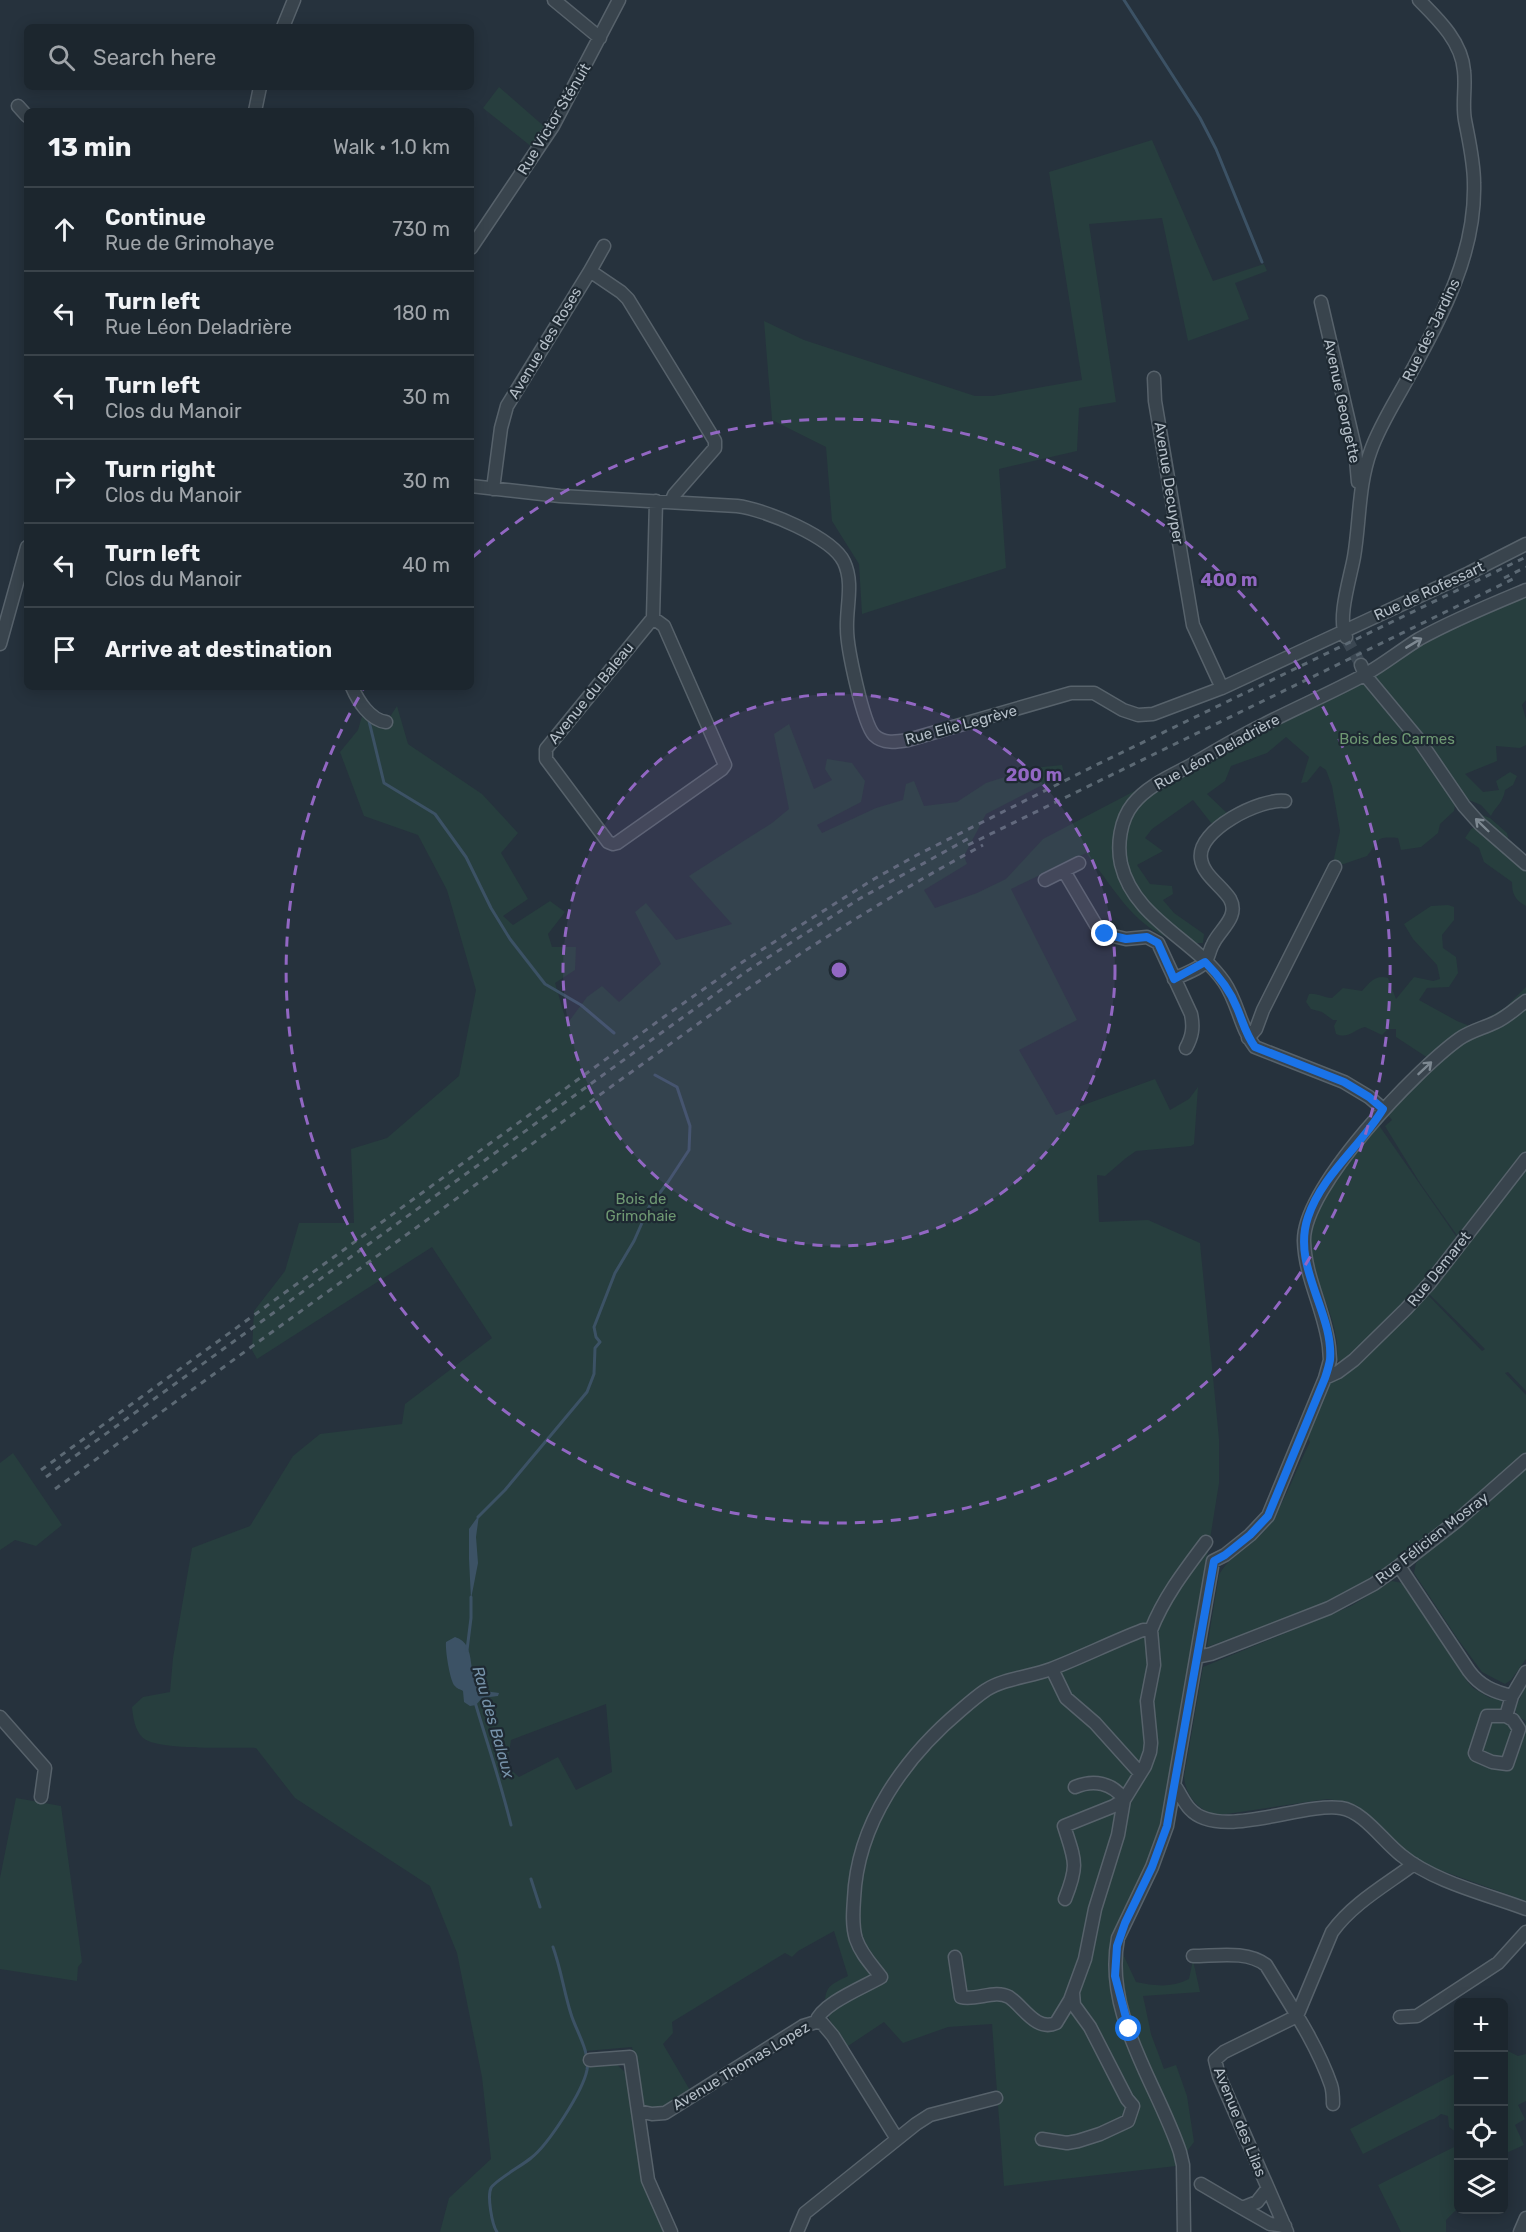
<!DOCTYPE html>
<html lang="en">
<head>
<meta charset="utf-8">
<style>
	:root { --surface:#1c262e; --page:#252e36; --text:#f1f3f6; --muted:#a0a5aa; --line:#3a434a }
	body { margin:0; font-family:Rubik,sans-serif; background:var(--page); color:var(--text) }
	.controls { position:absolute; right:18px; bottom:18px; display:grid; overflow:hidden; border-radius:9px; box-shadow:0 3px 15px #0003 }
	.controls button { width:54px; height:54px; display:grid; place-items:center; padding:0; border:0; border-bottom:2px solid var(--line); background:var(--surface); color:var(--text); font:30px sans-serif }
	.stop { position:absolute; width:18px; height:18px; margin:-14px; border:4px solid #1a73e8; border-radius:50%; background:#fff }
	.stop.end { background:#1a73e8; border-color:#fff; box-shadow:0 2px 6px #0008 }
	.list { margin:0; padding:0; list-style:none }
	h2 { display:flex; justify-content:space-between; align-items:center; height:78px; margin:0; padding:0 24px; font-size:26px }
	h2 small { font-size:20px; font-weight:400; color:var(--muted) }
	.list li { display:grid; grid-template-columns:39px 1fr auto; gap:18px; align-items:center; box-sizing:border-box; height:84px; padding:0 24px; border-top:2px solid var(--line) }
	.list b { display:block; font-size:22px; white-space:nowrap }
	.list p { margin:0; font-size:20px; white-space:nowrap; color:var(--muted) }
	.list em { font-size:20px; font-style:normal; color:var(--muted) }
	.icon { flex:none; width:33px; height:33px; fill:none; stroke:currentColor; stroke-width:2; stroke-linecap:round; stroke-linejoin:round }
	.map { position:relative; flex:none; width:1526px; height:2232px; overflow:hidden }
	.search { position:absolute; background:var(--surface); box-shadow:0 3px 15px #0003; left:24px; top:24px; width:450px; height:66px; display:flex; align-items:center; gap:15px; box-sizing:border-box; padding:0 21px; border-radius:9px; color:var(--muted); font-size:22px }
	.panel { position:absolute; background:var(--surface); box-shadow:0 3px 15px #0003; left:24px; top:108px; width:450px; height:582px; border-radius:9px }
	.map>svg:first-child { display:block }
	.green { fill:#273e3e; fill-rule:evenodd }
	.water { fill:#3c5265 }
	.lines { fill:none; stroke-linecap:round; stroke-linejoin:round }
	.stream { stroke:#3c5265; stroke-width:3 }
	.minor-tunnel { stroke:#3b4752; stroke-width:12; stroke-dasharray:12 6; stroke-linecap:butt }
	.minor-casing { stroke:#57626b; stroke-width:15 }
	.minor { stroke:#39444d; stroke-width:12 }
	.rail { stroke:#5c6974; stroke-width:3; stroke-dasharray:6 6; stroke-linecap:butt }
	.oneway { stroke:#7d8891 }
	.route { stroke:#1a73e8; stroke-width:8 }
	.ring { fill:none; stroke:#9267c3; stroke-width:3; stroke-dasharray:10 8 }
	.labels { text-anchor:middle; stroke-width:4.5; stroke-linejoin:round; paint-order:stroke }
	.street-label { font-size:15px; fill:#b5bfc8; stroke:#1e2932 }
	.park-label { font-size:15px; fill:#6e9872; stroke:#1e2932 }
	.water-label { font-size:16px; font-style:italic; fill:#7793aa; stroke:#1e2932 }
	.centre { fill:#9267c3; stroke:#1e2932; stroke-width:3 }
	.ring-label { font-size:18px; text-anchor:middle; font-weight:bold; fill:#9267c3; stroke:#1e2932; stroke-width:4.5; stroke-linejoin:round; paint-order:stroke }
</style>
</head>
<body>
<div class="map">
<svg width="1526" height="2232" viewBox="0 0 1526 2232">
	<rect width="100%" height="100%" fill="#26323d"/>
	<path class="green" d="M499,87L546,128L532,147L483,108Z
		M1152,140L1213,281L1264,264L1267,271L1235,283L1249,319L1188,341L1162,218L1089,224L1116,402L1079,408L1077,451L999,469L1006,568L862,614L859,564L832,521L826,447L772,420L764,321L804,340L975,396H993L1082,380L1049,172Z
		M1526,593V700L1522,705L1526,719V745L1520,748L1496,746L1497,761L1465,774L1483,792L1499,790L1496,781L1510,772L1517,776L1513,785L1505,790C1502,805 1497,804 1491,816L1481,805L1457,795L1454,811L1440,824L1438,833L1421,847L1401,850L1398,838C1373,836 1380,841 1367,856L1335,867L1333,863L1340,831L1332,786L1326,770L1320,766L1307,782L1301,783L1309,757L1286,737L1267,753L1231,766L1225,781L1207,794L1229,815L1212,824L1193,800L1152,829L1145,838L1163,851L1137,865L1150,884L1172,886L1173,894L1163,900L1174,913L1204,934L1203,943C1143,946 1119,894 1086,853L1011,889L1077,1020L1019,1050L1056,1115L1155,1079L1170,1110L1189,1099L1198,1087L1194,1144L1191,1146L1136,1151L1126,1158L1105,1176L1097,1175L1099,1222L1148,1220L1200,1243L1219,1439V1483L1168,1801L1155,1849L1135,1892L1121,1950L1136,1982C1155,1986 1171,1988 1189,1979L1193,1960L1200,1992L1143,1996L1151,2034L1164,2069L1176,2065L1187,2096L1194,2142L1176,2166L1004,2186L992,2024L948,2027L903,2043L884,2022L845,2048C837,2034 818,2006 828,1989C832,1983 842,1979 848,1976L834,1931L798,1951L792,1957L785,1953L672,2022L673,2033L663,2044L691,2092L661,2111L649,2109L643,2104L632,2047L586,2051L584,2064L614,2062L625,2072L646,2190L664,2232H440L449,2198L491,2159L482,2077L457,1953L430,1886L295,1798L256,1748C233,1747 158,1751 143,1738C135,1731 133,1717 132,1707L143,1697L170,1692L173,1658L192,1548L250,1526L293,1456L320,1434L402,1424L405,1404L492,1338L432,1247L257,1359L252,1350L254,1311L285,1271L299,1223H354L351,1149L387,1138L459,1076L476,990L447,890L418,835L364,816L340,752L358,730L363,713L382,729L397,706L408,744L482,794L518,833L501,853L528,899L503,916L513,925L550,901L565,912L548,934L552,947H576L575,970L555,983L567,1024L587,997L602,986L619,1002L661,964L635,912L646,903L676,940L732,924L689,876L772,823L789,809L774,734L789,724L814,789L832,780L825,769L827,759L852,763L865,781L861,802L817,825L822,833L876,808L903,800L906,784L914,781L924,806L957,802L986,783L1033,768L1062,765L1064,774L986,814L964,856L967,864L924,890L935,908L977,893L1006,879L1043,839L1432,635ZM606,1704L612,1772L576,1790L558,1757L519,1777L507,1766L511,1740Z
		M1479,814L1490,818L1507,833L1510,846L1526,864V906C1515,900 1512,894 1512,882L1484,862L1479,848L1465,838L1471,829L1480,824Z
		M1448,905L1454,907V920L1442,935L1443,948L1456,957L1458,973L1449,987L1427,988L1419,1000L1457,1021L1472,1027L1506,1007L1526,987V1156L1477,1211L1481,1215L1526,1164V1391L1508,1372L1505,1373L1526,1395V1453L1501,1475L1526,1466V1659L1511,1680L1505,1684L1482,1672L1457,1638L1414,1573L1416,1563L1421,1558L1412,1559L1342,1598L1207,1647L1219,1575C1230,1554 1255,1545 1268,1526C1286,1501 1296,1469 1310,1442L1306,1436L1328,1384L1428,1295L1482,1351L1485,1349L1429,1294L1434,1290L1433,1287L1461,1241L1420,1183L1385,1126L1392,1120L1388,1115L1393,1106L1431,1060L1396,1037V1029H1388L1382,1035L1365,1027C1353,1030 1349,1039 1336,1034L1334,1026L1337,1020H1333L1322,1012L1311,1009L1306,1002L1309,994C1318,993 1323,998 1332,998L1343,988L1362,991C1370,982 1376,974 1388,978L1396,999L1414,977L1433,981L1440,979L1437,965L1413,939L1404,924L1431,906Z
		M1378,1124L1458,1239L1424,1285L1344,1362L1337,1360C1337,1353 1338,1344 1336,1337C1332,1311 1318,1287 1312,1262C1299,1214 1349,1158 1378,1124Z
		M13,1453L62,1525L36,1546L15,1540L0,1550V1463Z
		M1392,1581L1402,1583L1467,1681L1473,1688L1490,1698L1494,1694L1502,1701L1501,1712L1487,1710L1469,1757L1509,1770L1526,1721L1517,1716L1515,1709L1526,1685V1901L1426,1865L1403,1850L1376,1821L1359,1807L1348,1802L1327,1799L1220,1815C1200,1813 1186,1797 1184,1777L1203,1667L1351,1606Z
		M1496,1720H1505L1514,1729L1503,1757C1495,1759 1487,1757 1483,1749L1491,1723Z
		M16,1798L61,1806L82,1962L78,1967L77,1981L0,1969V1878Z
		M1504,2049L1518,2056L1526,2054V2101L1518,2105L1525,2119L1515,2125L1524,2145L1504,2154Z
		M1458,2072V2208L1446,2220V2232H1401L1378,2185L1456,2146V2132L1449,2127L1448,2116L1441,2114L1434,2119L1430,2120L1363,2154L1350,2129Z"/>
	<path class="water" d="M479,1515L476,1537L478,1563L471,1599L469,1559V1529Z
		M455,1637C480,1645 463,1678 484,1690C488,1692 495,1692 499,1693L498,1696L482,1698L476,1705L470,1706L464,1702L463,1691C460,1689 457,1689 455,1686C450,1682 445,1649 446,1642Z"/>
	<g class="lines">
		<path class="stream" d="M1124,0L1200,118L1216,149L1262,262
			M368,717L384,783L435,814L466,857L491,908L510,939L545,984L581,1005L614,1033
			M478,1517L505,1490L587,1392L594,1374L595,1348L600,1342L596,1337L594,1327L615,1273L634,1241L649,1207L668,1182L689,1150L690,1126L677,1087L655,1075
			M467,1650L471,1618V1597
			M475,1702C487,1743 501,1783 511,1825
			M531,1879L540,1907
			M497,2232C492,2225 487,2196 491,2188C494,2181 523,2165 531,2158C548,2145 583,2091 587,2070C590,2051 576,2031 571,2014C564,1992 561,1969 553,1947"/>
		<path class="minor-tunnel" d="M1346,638L1361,665"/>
		<g class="minor-casing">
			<path id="minor" d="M554,0L600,38
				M283,27L294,0
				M18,106L27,116
				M255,111L260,87
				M471,248L553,126L619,0
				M590,271L604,246
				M1321,302L1355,448L1358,482
				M1154,378L1155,401L1193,625L1222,688
				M471,486L560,496L737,506C764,509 832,537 844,562C854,583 846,607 847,629C847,648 863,723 874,735C883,744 896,742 908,740L1071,693H1094L1123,710L1138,715L1153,714L1222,688L1469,573L1526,544
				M493,489L501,428L507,406L590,271L621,292L628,299L715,441V448L674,495L671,502
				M653,618L664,626L725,765L722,769L617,843L613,844L608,842L546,759V749L653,618L656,501
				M1346,637C1337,618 1350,579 1354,557C1360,522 1358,485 1371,450C1380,425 1395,402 1408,378C1441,317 1476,255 1474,183C1474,162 1469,141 1465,120C1462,104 1466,87 1464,71C1462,42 1438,19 1419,0
				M0,644L27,547
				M1361,665L1365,675L1419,740L1464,806L1480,824L1526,864
				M352,687C358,701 370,720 386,722
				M1064,871L1096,925L1105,934L1126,939L1147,937L1158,943L1191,1014C1194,1028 1192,1037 1186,1048
				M1045,880L1079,863
				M1174,979C1183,974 1200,969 1206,961C1209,956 1210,949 1213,944C1219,930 1240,917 1230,899C1222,886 1203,875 1201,859C1196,830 1261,798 1285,801
				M1248,1038L1256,1029L1263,1010L1335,867
				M1383,1109L1369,1097L1344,1082L1255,1047C1240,1028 1238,1002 1224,982C1194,939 1134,919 1121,864C1117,845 1120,820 1133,804C1148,785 1173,775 1193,764C1217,750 1240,736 1265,724C1298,707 1333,692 1366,674C1384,664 1401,650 1419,639C1453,620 1490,605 1526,590
				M1325,1378L1338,1372L1354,1360L1406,1309L1429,1284L1526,1159
				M1399,1566L1469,1671C1480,1686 1494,1692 1512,1696L1526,1672
				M1197,1657L1211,1654L1329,1608L1374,1584L1399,1566L1458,1520L1526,1460
				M1052,1669L1066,1698L1095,1723L1140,1773
				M1506,1716L1513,1720L1519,1729L1507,1764L1492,1762L1476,1755L1475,1753L1487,1716H1506L1512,1696
				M0,1717L45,1768L41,1797
				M1175,1786C1180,1793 1184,1803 1190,1809C1219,1841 1302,1802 1341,1808C1363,1811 1383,1841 1401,1855C1434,1882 1486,1894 1526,1909
				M1075,1787C1094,1779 1112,1783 1124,1799
				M1065,1899C1079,1864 1075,1861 1064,1826L1114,1806L1124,1800L1145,1766L1150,1752L1151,1743L1147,1701L1154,1665L1151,1630
				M1193,1956C1216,1956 1247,1950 1266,1965C1289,2003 1316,2042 1331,2085C1333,2091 1333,2097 1333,2104
				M955,1957L961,1997C976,2001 995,1989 1009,1997C1023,2006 1036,2032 1056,2023L1070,2000L1085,1959L1095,1909L1118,1835L1124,1800
				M1400,2017L1417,2016L1498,1963L1526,1932
				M816,2022L822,2023L833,2036L897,2139
				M590,2060L630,2057L648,2180L671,2232
				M638,2111L652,2114L665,2113L803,2026L816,2022C821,2004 864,1987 881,1977C872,1965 861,1954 856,1939C852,1926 853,1912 854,1899C857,1823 905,1757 961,1710C969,1703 977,1696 986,1690C1005,1678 1030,1677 1051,1669C1082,1657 1112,1642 1143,1630H1151C1164,1597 1185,1570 1206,1542
				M1042,2139L1067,2143L1078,2141L1100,2134L1128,2121L1133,2106L1127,2099L1090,2027L1074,2005L1073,1993
				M1201,2184L1242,2208L1257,2202L1268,2188L1219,2076L1215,2060L1224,2052L1297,2016L1332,1932C1353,1903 1386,1885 1414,1864
				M1268,2188L1287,2232
				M1242,2208L1270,2224L1285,2226
				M797,2232L805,2213L916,2124L930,2115L996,2098
				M1184,2232L1183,2165L1180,2152C1157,2083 1103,2014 1118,1938L1152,1867L1167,1826L1213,1561L1225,1555L1250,1535L1268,1516L1325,1378L1330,1360L1329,1347C1325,1311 1305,1278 1304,1241C1303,1187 1416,1070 1459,1039C1470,1031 1484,1028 1496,1022C1507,1017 1516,1008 1526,1001
				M1520,2232L1526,2218"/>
		</g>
		<use href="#minor" class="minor"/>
		<path class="rail" d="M1504,578L1526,567
			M968,845L1515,578
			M41,1470L668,1014L744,961L874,879L915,856L1094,766L1526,557
			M46,1477L747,971L859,899L973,836
			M55,1489L731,1000C813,944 896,892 983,845"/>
	</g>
	<defs><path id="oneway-shaft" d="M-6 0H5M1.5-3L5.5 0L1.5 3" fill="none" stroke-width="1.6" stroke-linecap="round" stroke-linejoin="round" transform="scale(1.5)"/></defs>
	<g class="oneway">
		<use href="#oneway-shaft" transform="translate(1414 643) rotate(-31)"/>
		<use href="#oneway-shaft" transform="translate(1482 825) rotate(-136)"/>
		<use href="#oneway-shaft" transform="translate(1425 1068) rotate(-43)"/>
	</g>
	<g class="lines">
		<path class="route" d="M1105,934L1126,939L1147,937L1158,943L1174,979L1205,962C1219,976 1230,990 1237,1008C1243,1022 1246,1035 1255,1047L1344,1082L1369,1097L1383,1109C1361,1146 1322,1175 1308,1217C1291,1267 1334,1312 1330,1360C1329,1366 1327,1372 1325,1378L1268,1516L1250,1535L1225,1555L1214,1561L1167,1826L1152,1867L1125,1923L1117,1946L1115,1976L1129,2029"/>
	</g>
	<circle cx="839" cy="970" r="276" fill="#9267c3" fill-opacity=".12"/>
	<g class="ring">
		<circle cx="839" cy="970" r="276"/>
		<path d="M473 557A552 552 0 1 1 363 690"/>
	</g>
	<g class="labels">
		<g class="street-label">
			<text transform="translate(554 119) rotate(-59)" y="5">Rue Victor Sténuit</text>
			<text transform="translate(1431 330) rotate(-64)" y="5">Rue des Jardins</text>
			<text transform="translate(545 343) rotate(-59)" y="5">Avenue des Roses</text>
			<text transform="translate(1342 401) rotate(78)" y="5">Avenue Georgette</text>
			<text transform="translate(1169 483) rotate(81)" y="5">Avenue Decuyper</text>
			<text transform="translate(1429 591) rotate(-25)" y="5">Rue de Rofessart</text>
			<text transform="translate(591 693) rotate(-51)" y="5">Avenue du Baleau</text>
			<text transform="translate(961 725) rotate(-15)" y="5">Rue Elie Legrève</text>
			<text transform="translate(1217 752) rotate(-29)" y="5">Rue Léon Deladrière</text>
			<text transform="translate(1439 1269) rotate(-51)" y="5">Rue Demaret</text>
			<text transform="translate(1432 1538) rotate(-38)" y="5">Rue Félicien Mosray</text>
			<text transform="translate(741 2066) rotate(-31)" y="5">Avenue Thomas Lopez</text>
			<text transform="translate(1240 2122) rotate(68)" y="5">Avenue des Lilas</text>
		</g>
		<g class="park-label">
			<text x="1397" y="744">Bois des Carmes</text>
			<text x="641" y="1204">Bois de<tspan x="641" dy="17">Grimohaie</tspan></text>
		</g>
		<g class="water-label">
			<text transform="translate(494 1722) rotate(74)" y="6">Rau des Balaux</text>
		</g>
	</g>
	<circle cx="839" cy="970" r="9" class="centre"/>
	<g class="ring-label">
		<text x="1229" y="586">400 m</text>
		<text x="1034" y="781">200 m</text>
	</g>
</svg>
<div class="controls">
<button>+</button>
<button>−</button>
<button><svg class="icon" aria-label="locate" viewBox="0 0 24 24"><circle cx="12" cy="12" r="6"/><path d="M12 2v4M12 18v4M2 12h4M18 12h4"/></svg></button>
<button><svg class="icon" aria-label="layers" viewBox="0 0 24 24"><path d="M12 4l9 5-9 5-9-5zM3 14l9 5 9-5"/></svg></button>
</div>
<div class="stop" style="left:1129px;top:2029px"></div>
<div class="stop end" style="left:1105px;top:934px"></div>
<div class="search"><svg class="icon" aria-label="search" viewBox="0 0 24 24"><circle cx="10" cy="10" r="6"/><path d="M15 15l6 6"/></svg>Search here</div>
<section class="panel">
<h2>13 min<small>Walk · 1.0 km</small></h2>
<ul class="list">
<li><svg class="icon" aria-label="ahead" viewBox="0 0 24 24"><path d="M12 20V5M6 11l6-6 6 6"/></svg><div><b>Continue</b><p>Rue de Grimohaye</p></div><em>730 m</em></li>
<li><svg class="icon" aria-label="left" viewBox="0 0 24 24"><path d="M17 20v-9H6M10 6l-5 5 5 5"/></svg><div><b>Turn left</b><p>Rue Léon Deladrière</p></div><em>180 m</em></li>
<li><svg class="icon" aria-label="left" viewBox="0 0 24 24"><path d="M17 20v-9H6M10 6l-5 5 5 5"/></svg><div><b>Turn left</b><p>Clos du Manoir</p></div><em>30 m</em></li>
<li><svg class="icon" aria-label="right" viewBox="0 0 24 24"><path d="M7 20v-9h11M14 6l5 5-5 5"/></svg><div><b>Turn right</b><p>Clos du Manoir</p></div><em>30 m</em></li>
<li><svg class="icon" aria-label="left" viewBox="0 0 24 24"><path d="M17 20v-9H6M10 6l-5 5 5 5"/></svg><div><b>Turn left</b><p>Clos du Manoir</p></div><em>40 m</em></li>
<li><svg class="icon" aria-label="arrive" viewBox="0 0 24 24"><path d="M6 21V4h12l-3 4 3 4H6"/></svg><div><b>Arrive at destination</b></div></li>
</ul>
</section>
</div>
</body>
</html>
